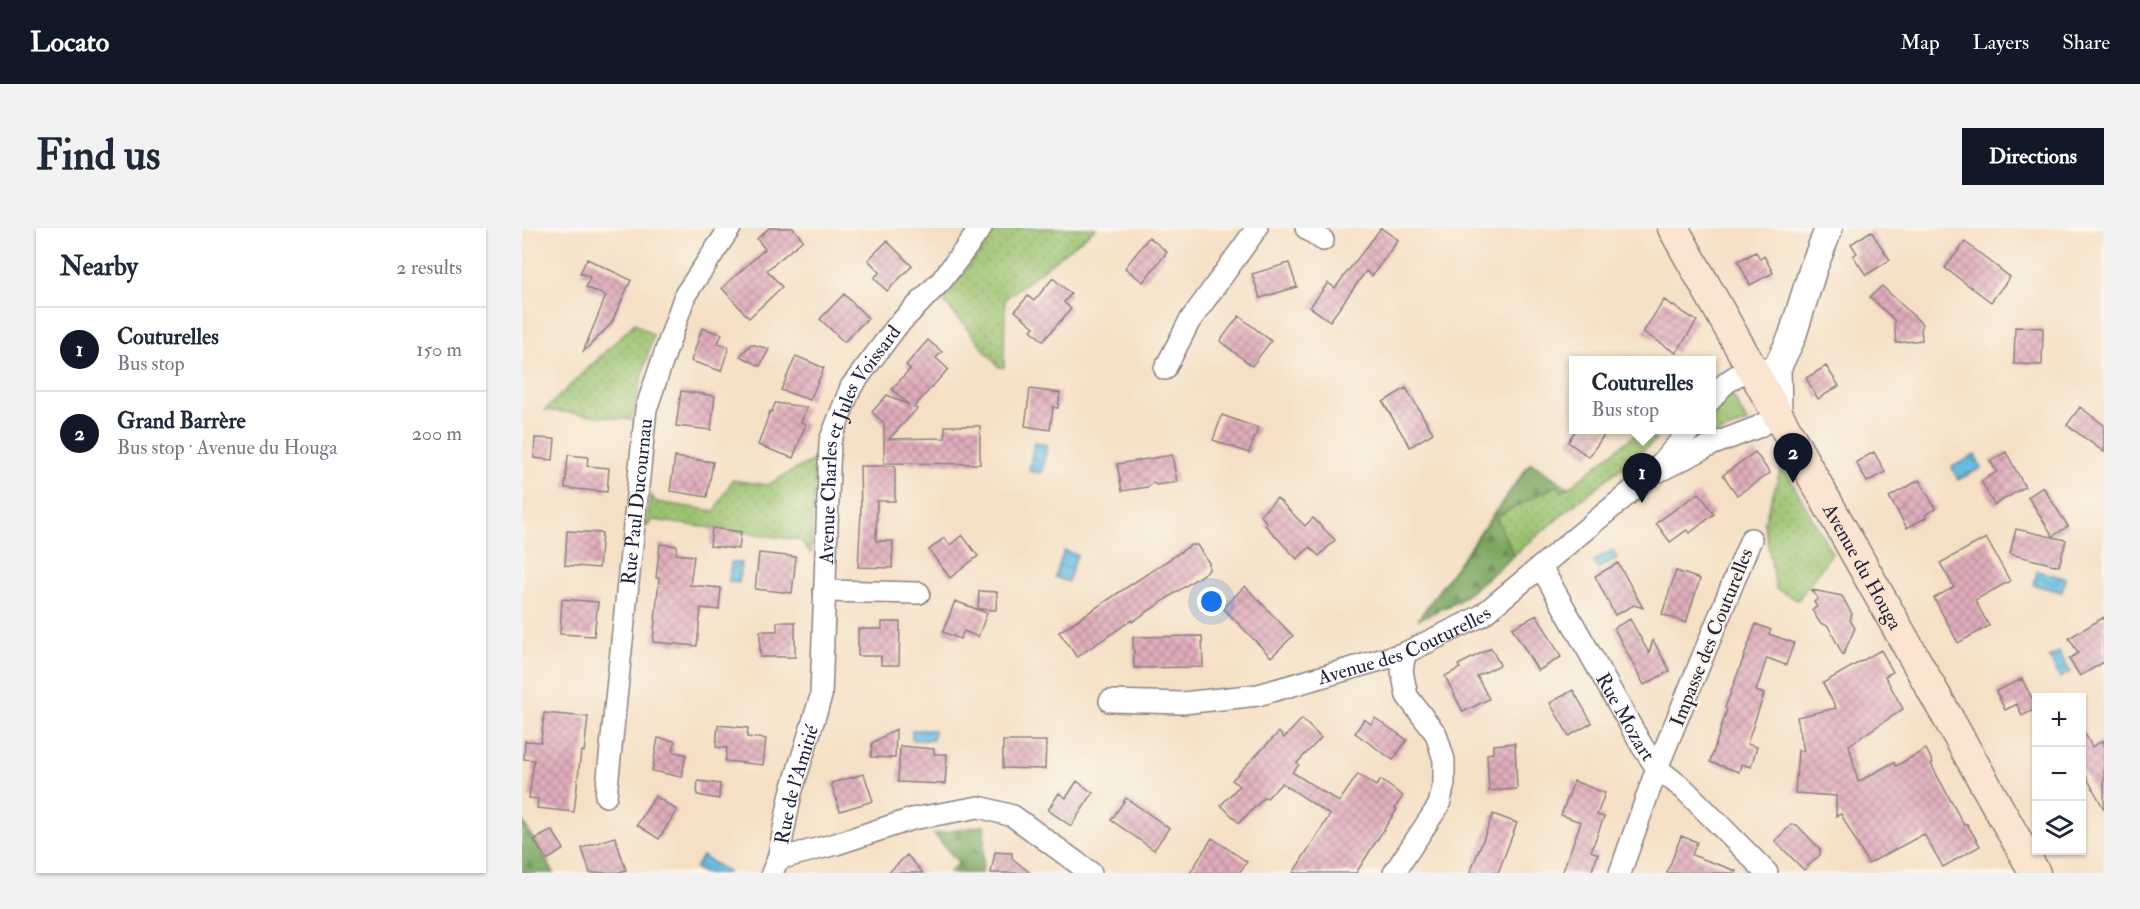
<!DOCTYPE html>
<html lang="en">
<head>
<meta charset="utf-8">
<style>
	:root { --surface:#fff; --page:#f2f2f3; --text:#1f2937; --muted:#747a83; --line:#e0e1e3; --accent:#111827 }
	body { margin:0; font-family:"IM FELL Double Pica",serif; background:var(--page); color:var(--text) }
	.controls { position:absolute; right:18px; bottom:18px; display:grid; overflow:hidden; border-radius:0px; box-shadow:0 2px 4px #0004 }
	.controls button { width:54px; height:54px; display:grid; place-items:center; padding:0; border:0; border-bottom:2px solid var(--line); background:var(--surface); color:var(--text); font:30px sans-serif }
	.you { position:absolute; left:690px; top:374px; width:21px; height:21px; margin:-15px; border:4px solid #fff; border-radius:50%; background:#1a73e8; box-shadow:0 0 0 9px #1a73e833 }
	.badge { display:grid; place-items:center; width:39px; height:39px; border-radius:50%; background:var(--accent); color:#fff; font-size:20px; font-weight:700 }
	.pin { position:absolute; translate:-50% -50px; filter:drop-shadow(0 2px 3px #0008) }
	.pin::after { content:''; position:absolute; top:32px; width:21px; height:18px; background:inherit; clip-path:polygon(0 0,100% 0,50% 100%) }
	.popup { position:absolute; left:1047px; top:128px; width:147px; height:78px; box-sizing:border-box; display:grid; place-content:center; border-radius:0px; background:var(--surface); filter:drop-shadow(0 2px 4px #0005); font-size:20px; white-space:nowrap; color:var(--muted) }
	.popup b { font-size:22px; color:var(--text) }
	.popup::after { content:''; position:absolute; left:50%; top:100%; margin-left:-12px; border:12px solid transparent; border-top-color:var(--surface) }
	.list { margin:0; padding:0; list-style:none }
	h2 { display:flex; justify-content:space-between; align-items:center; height:78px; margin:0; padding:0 24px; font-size:26px }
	h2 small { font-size:20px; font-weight:400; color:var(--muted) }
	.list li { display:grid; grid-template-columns:39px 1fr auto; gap:18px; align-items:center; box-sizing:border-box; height:84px; padding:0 24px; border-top:2px solid var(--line) }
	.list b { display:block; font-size:22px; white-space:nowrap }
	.list p { margin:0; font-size:20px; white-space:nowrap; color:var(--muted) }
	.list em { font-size:20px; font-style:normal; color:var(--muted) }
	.icon { flex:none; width:33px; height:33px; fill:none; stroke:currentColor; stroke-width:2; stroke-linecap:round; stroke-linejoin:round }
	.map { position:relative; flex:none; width:1582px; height:645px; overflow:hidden; border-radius:0px }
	header { display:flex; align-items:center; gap:36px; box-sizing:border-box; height:84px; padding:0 30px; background:var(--accent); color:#fff }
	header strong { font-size:28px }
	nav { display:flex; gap:33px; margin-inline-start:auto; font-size:21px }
	.intro { display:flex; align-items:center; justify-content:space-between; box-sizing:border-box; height:144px; padding:0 36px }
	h1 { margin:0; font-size:42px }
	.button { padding:15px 27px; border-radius:0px; background:var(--accent); color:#fff; font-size:21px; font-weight:700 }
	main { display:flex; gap:36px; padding:0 36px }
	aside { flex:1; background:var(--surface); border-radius:0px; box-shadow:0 2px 4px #0004 }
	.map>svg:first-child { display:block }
	.green { fill:url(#green-dots); stroke:#5e7254; stroke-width:1.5 }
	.forest { fill:url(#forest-firs); stroke:#4e644e; stroke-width:1.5 }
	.water { fill:url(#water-waves); stroke:#44708f; stroke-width:1.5 }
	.building { fill:url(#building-cross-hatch) }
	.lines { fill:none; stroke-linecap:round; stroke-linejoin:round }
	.minor-casing { stroke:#8c8180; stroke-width:24 }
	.tertiary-casing { stroke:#8c8180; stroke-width:30 }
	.secondary-casing { stroke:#8c8180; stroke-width:33 }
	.minor { stroke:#fff; stroke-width:21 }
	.tertiary { stroke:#fff; stroke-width:27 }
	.secondary { stroke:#fce5d0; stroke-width:30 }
	.labels { text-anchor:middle; stroke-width:4.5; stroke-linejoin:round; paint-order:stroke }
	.street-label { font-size:20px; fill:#22223b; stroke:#fbf7ec }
</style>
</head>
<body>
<header>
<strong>Locato</strong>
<nav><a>Map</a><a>Layers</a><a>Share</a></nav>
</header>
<div class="intro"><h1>Find us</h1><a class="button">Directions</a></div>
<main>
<aside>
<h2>Nearby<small>2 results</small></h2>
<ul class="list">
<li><span class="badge">1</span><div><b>Couturelles</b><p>Bus stop</p></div><em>150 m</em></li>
<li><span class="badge">2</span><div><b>Grand Barrère</b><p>Bus stop · Avenue du Houga</p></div><em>200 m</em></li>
</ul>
</aside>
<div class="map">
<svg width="1582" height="645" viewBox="0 0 1582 645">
	<defs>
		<pattern id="green-dots" width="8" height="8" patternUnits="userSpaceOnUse" patternTransform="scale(1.5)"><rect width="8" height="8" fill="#9ac16d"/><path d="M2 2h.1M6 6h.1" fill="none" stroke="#7d9c5b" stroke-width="1.8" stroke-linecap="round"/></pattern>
		<pattern id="forest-firs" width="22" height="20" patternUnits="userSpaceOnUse" patternTransform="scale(1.5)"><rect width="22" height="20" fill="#7ba760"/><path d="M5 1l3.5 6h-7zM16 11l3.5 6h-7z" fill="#648850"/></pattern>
		<pattern id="water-waves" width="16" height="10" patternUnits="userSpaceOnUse" patternTransform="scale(1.5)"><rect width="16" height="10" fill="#66bde3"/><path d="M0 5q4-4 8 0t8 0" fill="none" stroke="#5499b9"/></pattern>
		<pattern id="building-cross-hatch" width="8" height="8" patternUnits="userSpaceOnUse" patternTransform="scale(1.5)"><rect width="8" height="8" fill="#e1adbc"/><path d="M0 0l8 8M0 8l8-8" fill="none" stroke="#b68c9a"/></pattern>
	</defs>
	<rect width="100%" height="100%" fill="#fbf7ec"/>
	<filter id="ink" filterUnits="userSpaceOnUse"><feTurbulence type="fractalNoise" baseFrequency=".0167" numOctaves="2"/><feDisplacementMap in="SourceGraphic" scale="12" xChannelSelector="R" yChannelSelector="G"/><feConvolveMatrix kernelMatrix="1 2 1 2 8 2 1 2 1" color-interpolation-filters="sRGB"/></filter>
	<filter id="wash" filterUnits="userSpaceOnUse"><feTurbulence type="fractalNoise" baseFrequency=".008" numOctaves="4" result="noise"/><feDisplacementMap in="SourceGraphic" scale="24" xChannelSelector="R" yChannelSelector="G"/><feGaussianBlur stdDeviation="1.35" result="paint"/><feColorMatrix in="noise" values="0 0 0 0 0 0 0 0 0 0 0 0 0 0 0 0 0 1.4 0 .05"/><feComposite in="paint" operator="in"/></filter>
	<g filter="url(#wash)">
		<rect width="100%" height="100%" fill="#f5e0c5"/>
		<path class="green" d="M476,0H574L483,71L482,139H477L421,72Z
			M113,95L131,107L109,192L23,182Z
			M1209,164L1225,194L1183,211L1177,208L1179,202H1189V189Z
			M1119,202L1134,212L1057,273L936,374L897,390L1008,235L1046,260Z
			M293,231L289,325L278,312L131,292L124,299L128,266L134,274L193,283L210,252L245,257Z
			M1259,240L1270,254L1310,325L1276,372L1254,361L1242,295Z"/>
		<path class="forest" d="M1009,235L1046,259L1040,264L1035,257L974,289L992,328C961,353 935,376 897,391Z
			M0,592L32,645H0Z
			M463,597L460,645H427L437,635L412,606Z"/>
		<path class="water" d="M512,214L525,217L520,245L507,243Z
			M1453,227L1459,240L1436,252L1430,239Z
			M1091,322L1095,330L1075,341L1072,333Z
			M542,323L555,327L546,354L533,349Z
			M209,334L219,335L217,355L207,354Z
			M1515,343L1543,350L1540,364L1512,357Z
			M1537,424L1548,444L1538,450L1527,429Z
			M390,502H412L411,512H390Z
			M180,628L206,644V645H181L173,640Z"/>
		<g id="blocks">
			<path class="building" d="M247,0H271L281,12L245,42L260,59L227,90L200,60L243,21L235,11Z
				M859,0L876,12L850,48L844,43L808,93L788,79L806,55L813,60Z
				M1349,3L1368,32L1344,47L1331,28L1335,25L1329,16Z
				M627,9L645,24L621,54L603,40Z
				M365,13L390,38L365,63L352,50L358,44L346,32Z
				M1443,14L1488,49L1469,74L1423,40Z
				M1234,24L1238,31L1242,28L1251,45L1228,57L1216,33Z
				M65,31L109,52L89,96L61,124L84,68L64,59L68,49L58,45Z
				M767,35L775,59L738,70L730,46Z
				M531,50L549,66L542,74L549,81L521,113L509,102L512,99L493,83L506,68L512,73Z
				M1360,58L1400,96L1399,100L1400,112L1374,115L1372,92L1348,69Z
				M322,66L346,90L322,114L298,91Z
				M1142,72L1175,93L1154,125L1121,104Z
				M717,88L749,113L730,138L698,113Z
				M1493,99L1521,100L1520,137L1492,136Z
				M180,100L200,106L196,115L207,119L199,143L169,133Z
				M406,112L420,124L414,130L426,141L392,179L395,181L367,211L423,210V198H458V236L362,235V195L350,184L365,167L387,177L370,161L388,141L384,137Z
				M229,116L247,121L238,138L218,128Z
				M274,128L302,140L288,172L259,162Z
				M1304,138L1317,158L1296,171L1284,150Z
				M884,160L911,205L888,219L861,174Z
				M508,161L538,165L536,180L531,179L528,202L503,198Z
				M159,163L193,168L189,202L154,198Z
				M253,175L285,179L279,194L284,196L271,230L236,217L248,183L250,184Z
				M1558,179L1582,197V224L1545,197Z
				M700,187L736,200L727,225L691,212Z
				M1054,201H1086L1067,229L1046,214Z
				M13,210L33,211L31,232L12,230Z
				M1233,224L1248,245L1215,267L1201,247Z
				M1352,224L1363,244L1345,254L1334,234Z
				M1484,224L1503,259L1472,277L1459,253L1475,244L1468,233Z
				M46,227L66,229L65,238L87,240L85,264L43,260Z
				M650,227L655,254L634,257L631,254L626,259L600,263L595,236Z
				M153,229L191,234L185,269L148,263Z
				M338,238H373V273H355L354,313H371L370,340L336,339L339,285Z
				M1397,252L1414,281L1403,287L1405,289L1385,300L1367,269Z
				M1521,259L1546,298L1531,308L1506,269Z
				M1177,265L1192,286L1168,305L1165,302L1148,314L1134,295Z
				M755,270L783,298L791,290L813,312L797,328L788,319L775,331L743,297L745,295L738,287Z
				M190,300L219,304L217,321L188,318Z
				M1494,301L1544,312L1537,338L1488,326Z
				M45,303L80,305L77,340L43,337Z
				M440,307L456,328L428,350L407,322L422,310L428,317Z
				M1464,310L1488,353L1453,372L1467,398L1436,415L1412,370L1432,359L1418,335Z
				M138,316L155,318L154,326L172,328L168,357L199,360L197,382L179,380L175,418L131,414L137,350H134Z
				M669,317H675L687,335V342L610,394V392L555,429L537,404Z
				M237,325L274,329L270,365L233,361Z
				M1096,335L1121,380L1112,377L1093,387L1073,348Z
				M1154,343L1178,351L1164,395L1140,386Z
				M723,358L771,408L749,429L701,380Z
				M1290,362L1320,368L1330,386L1328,392L1333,400L1321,427L1306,398L1298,395L1290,382L1295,379L1292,374L1296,371Z
				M457,363L475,364L474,382L456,381Z
				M40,371L76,374L72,408L38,406Z
				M433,373L465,385L456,409L442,403L438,411L421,404Z
				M1015,387L1039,429L1016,443L990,400Z
				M1582,389V434L1558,448L1547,431L1556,425L1547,410Z
				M1108,391L1127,425L1131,412L1148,443L1122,457L1092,400Z
				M255,394H273V429H238V403H255Z
				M360,394H378L377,437H359V428H336V401H360Z
				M1234,396L1249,402L1247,406L1272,415L1264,437L1245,430L1234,463L1242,466L1225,516L1235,519L1229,539L1219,536L1217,544L1188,534L1205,481L1203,480Z
				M680,408L681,439L612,440L611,409Z
				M969,420L978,437L955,448L967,471L941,484L923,448L938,440L936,437Z
				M1359,422L1371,444L1363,448L1381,481L1327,517L1336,554L1372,534L1374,538L1404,521L1411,535L1409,536L1442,597L1445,596L1458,618L1421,639L1402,606L1346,636L1319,586L1314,588V568L1273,565L1276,522L1282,523L1275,489L1314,480L1301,455Z
				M1500,451L1515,480L1500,488L1495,476L1483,482L1474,463Z
				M1051,462L1070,495L1047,508L1028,475Z
				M22,485L66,489L62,524L59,523L52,584L15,580L16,571L7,570L12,532L2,531L3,513L19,514Z
				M853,490L885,512L871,532L833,505L842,491L849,496Z
				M780,491L799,510L775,535L777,537L770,544L817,574L836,546L854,558L859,552L881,568L873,580L875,581L834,645H771L808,587L760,555L745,570L743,569L717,595L699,577L717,558L710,552L757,504L762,510Z
				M196,497L226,500L225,509L244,511L241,537L203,533L205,520L194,519Z
				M1560,500L1570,519L1582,512V581L1560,541Z
				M374,501L373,530L349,529L350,515Z
				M136,510L153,513L151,524L164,526L160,549L130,543Z
				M481,513H524L523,541L481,540Z
				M993,515L995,561L967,563L965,526L971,525V517Z
				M378,518L412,521V526H425L423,556L376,554Z
				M342,546L351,573L318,583L309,555Z
				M176,553L198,556L197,571L175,567Z
				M555,553L571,565L549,598L526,582L537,565L544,570Z
				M1052,553L1083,565L1075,587L1082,589L1069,623L1076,626L1069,645H1040L1059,594L1039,587Z
				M133,568L155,582L137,611L115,597Z
				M604,570L647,600L632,622L589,592Z
				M971,586L995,595L976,645H948Z
				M1269,597H1275L1298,621V627L1282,642L1253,613Z
				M30,602L42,621L25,632L12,612Z
				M1159,608L1175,614L1170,627L1214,643L1213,645H1145Z
				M93,609L104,642L95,645H68L60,620Z
				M690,610L725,634L717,645H668Z
				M473,624L490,625V630L508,645H469Z
				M385,627L401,645H366Z"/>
		</g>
	</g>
	<g filter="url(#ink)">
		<use href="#blocks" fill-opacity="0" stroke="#8c8180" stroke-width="1.5"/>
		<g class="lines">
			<g class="minor-casing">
				<g id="minor">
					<path d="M784,0L801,12"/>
					<path d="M643,141L667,94L735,0"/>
					<path d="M1189,172C1202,153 1220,141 1243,140"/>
					<path d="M1137,243L1189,217L1236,199L1256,187"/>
					<path d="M1229,311L1135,540L1163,562L1245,645"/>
					<path id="s1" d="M1019,339L1120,518L1135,540L1098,645"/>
					<path d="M302,363L397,365"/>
					<path id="s2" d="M588,473L661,475L736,467L883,425L959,388L1129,247L1168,202"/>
					<path id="s3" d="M84,568L124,181L163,67L208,0"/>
					<path d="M256,631L314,616L390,591L457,579L491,588L569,645"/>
					<path id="s4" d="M250,645L256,631L269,565L299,468L308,213L329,159L375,98L420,52L459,0"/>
					<path d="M872,645L917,577L922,555V532L914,506L885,468L880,443L883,425"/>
				</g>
			</g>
			<g class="tertiary-casing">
				<path id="tertiary" d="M1256,187L1255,140L1270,109L1291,41L1307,0"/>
			</g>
			<g class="secondary-casing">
				<g id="secondary">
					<path id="s5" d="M1151,0L1513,645"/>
				</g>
			</g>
			<use href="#minor" class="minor"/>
			<use href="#tertiary" class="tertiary"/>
			<use href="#secondary" class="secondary"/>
		</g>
	</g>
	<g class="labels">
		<g class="street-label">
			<text dy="7" stroke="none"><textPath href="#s4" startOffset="444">Avenue Charles et Jules Voissard</textPath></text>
			<text dy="7" stroke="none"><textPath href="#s3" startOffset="296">Rue Paul Ducournau</textPath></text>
			<text dy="7" stroke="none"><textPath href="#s5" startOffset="388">Avenue du Houga</textPath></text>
			<text transform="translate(1189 409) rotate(-68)" y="7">Impasse des Couturelles</text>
			<text dy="7" stroke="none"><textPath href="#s2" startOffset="303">Avenue des Couturelles</textPath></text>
			<text dy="7" stroke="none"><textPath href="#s1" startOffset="172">Rue Mozart</textPath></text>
			<text dy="7" stroke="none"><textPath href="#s4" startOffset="92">Rue de l'Amitié</textPath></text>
		</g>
	</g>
</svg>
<div class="controls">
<button>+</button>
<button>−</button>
<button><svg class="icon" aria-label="layers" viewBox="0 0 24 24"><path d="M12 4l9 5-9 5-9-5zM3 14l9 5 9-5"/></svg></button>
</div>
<div class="you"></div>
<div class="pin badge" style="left:1120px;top:275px">1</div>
<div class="popup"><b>Couturelles</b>Bus stop</div>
<div class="pin badge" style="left:1271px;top:255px">2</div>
</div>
</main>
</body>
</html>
